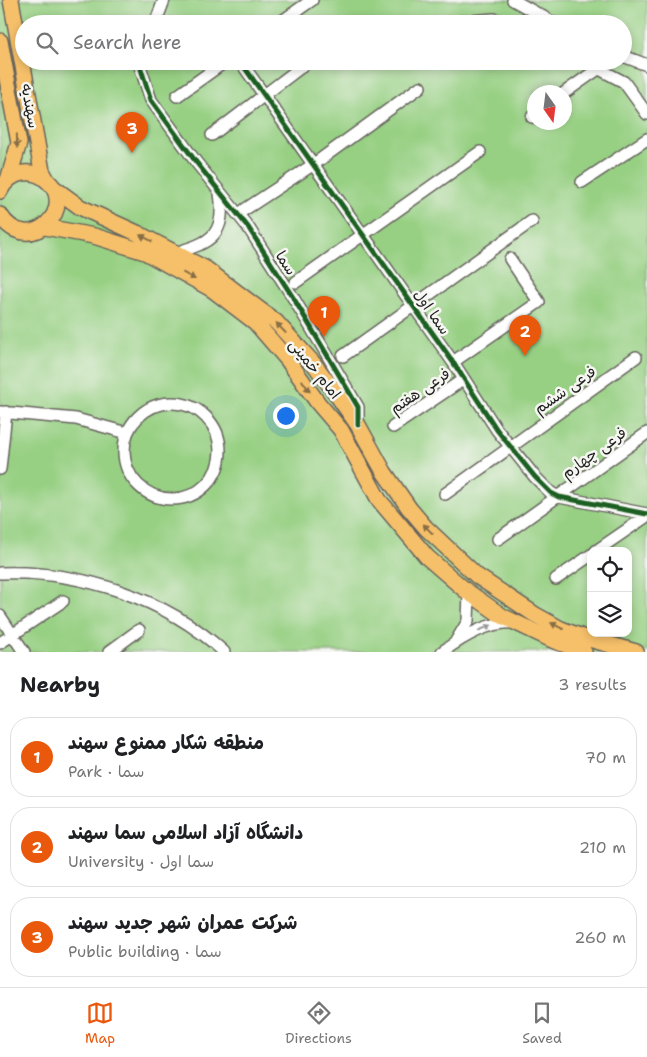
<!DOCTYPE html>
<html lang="en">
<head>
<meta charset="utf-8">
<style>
	:root { --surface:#fff; --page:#f2f2f2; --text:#202124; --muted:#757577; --line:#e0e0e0; --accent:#ea580c }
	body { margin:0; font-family:"Shantell Sans","Playpen Sans Arabic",sans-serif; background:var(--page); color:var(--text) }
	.controls { position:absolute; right:15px; bottom:15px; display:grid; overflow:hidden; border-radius:10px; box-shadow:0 2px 8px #0003 }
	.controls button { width:45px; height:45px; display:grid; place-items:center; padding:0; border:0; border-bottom:1px solid var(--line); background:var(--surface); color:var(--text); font:25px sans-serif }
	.compass { position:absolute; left:527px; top:85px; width:45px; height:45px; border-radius:50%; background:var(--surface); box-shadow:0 2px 8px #0003; rotate:166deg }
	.you { position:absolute; left:285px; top:415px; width:18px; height:18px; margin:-12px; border:4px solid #fff; border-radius:50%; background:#1a73e8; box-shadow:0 0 0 8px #1a73e833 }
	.badge { display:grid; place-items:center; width:32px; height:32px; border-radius:50%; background:var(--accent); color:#fff; font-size:16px; font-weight:700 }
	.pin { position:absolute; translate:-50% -41px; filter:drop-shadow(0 1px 2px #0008) }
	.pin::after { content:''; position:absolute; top:26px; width:18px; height:15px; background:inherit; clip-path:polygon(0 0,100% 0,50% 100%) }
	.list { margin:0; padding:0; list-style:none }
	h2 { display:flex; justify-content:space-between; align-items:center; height:65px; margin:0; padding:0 20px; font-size:21px }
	h2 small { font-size:16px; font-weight:400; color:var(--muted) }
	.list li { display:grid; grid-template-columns:32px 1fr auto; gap:15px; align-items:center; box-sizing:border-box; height:80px; margin:0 10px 10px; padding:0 10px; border:1px solid var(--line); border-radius:20px }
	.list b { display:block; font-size:19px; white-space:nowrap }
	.list p { margin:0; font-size:16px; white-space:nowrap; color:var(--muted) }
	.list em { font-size:16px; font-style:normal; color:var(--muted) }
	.icon { flex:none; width:28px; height:28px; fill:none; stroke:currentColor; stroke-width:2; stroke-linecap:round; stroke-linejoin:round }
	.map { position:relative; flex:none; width:647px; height:652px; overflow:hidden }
	.search { position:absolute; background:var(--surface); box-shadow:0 2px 8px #0003; left:15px; right:15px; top:15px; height:55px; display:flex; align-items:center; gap:12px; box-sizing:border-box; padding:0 18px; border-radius:28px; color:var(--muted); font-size:19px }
	.sheet { height:335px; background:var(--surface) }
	nav { display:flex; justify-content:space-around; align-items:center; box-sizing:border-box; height:70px; border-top:1px solid var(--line); background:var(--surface); font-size:14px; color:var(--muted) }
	nav a { display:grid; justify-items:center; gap:2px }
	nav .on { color:var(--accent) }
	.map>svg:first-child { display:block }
	.green { fill:#97d083; stroke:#5a7650; fill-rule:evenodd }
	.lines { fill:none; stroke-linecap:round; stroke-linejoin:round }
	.minor-casing { stroke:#66645d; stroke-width:14 }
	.major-casing { stroke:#66645d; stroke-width:18 }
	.minor { stroke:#fff; stroke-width:11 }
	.major { stroke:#f6c06b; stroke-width:15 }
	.cycleway-casing { stroke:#f6f6f2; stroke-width:8 }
	.cycleway { stroke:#1b5e20; stroke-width:5 }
	.oneway { fill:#896e44 }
	.oneway2 { fill:#999 }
	.labels { text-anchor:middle; stroke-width:5; stroke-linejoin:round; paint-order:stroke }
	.street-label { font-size:15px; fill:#1c1c1c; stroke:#f6f6f2 }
</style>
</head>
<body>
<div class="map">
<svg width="647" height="652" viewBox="0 0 647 652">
	<rect width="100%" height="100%" fill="#f6f6f2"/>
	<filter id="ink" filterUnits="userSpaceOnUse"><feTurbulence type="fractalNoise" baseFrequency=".02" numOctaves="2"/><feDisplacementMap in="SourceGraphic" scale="10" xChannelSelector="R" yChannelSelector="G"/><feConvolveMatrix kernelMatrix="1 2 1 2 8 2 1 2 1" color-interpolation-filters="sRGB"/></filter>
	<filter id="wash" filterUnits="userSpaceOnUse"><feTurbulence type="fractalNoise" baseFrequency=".0096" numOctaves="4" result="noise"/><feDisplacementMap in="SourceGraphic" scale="20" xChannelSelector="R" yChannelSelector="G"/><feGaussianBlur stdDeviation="1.12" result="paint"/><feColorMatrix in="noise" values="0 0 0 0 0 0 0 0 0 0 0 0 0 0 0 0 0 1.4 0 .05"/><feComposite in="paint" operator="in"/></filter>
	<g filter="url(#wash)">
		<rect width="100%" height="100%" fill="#f0ead6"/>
		<path class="green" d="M0,0H647V652H0ZM24,24H623V61H24ZM534,92H564V122H534ZM591,551H628V633H591Z"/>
	</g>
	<g filter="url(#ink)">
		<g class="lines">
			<g class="minor-casing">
				<path id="minor" d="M513,0L556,24
					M155,24L164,0
					M278,24L312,0
					M435,24L494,19L512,24
					M623,56L647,65
					M142,61L140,66L151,100L196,162L248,227L294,299L358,407V425
					M240,61L453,362L497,430L535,477L551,493L559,497L647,514
					M584,61L624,82L647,114
					M564,93L598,69
					M177,96L226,61
					M532,117L534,115
					M212,135L309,61
					M582,182L647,139
					M244,210L314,164L420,87
					M175,253C212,242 226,235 220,193
					M296,282L480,152
					M343,356L532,221
					M453,362L539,302L510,259
					M124 451a48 48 0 1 1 96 0a48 48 0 1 1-96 0Z
					M0,412L76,419L127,433
					M393,427L464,379
					M0,469L6,412
					M445,494L636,357
					M498,539L647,433
					M596,551L647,516
					M0,573C79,570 166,598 224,652
					M556,579L591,555
					M0,616L24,652
					M456,641L468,621L469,593
					M0,643L63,601
					M109,652L139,630
					M442,652C461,638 490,620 515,623"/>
			</g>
			<g class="major-casing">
				<path id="major" d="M11,0L42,171L47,180
					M0,41L19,143L8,180
					M54,188L80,207L137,233L206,269L276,322L314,364L337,395L358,425L384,472L409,508L426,528L477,576L534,614L561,629L582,637L636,652
					M0,191C4,182 13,174 23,173C31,172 39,174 45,179C81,205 29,260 0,215
					M45,227L94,236L145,252L213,290L255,322L287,359L318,403L341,430L379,500L427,557L465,590L502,616L550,639L584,652"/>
			</g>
			<use href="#minor" class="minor"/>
			<use href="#major" class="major"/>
			<g class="cycleway-casing">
				<path id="cycleway" d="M142,61L140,66L151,100L196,162L248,227L294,299L358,407V425
					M240,61L453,362L497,430L535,477L551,493L559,497L647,514"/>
			</g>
			<use href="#cycleway" class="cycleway"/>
		</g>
		<defs><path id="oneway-solid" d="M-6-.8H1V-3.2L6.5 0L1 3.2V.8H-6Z" transform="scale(1.25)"/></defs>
		<g class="oneway">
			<use href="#oneway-solid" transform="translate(17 141) rotate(89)"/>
			<use href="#oneway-solid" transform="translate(146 238) rotate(-152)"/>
			<use href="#oneway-solid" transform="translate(189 276) rotate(29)"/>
			<use href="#oneway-solid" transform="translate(281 328) rotate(-133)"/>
			<use href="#oneway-solid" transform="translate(306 386) rotate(55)"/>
			<use href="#oneway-solid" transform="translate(428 529) rotate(-134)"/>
			<use href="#oneway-solid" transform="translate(557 626) rotate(-153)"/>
		</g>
		<use class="oneway2" href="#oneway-solid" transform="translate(485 628) rotate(-23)"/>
	</g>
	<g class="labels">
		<g class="street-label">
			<text transform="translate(30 106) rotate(80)" y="5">سهندیه</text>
			<text transform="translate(286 263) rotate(57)" y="5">سما</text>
			<text transform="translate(432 312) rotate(55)" y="5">سما اول</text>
			<text transform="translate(315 369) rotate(51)" y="5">امام خمینی</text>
			<text transform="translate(565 390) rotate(-35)" y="5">فرعی ششم</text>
			<text transform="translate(420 391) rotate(-34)" y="5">فرعی هفتم</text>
			<text transform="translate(594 453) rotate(-36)" y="5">فرعی چهارم</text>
		</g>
	</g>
</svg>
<div class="controls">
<button><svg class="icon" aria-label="locate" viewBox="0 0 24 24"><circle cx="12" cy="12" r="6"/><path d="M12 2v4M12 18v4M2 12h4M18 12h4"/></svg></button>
<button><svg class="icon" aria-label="layers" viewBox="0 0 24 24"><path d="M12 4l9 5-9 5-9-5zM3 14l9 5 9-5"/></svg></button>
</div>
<svg class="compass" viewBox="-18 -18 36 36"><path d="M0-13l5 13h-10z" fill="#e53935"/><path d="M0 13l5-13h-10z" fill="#757577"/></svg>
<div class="you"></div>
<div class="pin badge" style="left:324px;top:337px">1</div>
<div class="pin badge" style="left:525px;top:356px">2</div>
<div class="pin badge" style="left:132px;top:153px">3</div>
<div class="search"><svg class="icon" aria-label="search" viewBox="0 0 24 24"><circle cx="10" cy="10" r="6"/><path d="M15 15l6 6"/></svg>Search here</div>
</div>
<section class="sheet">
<h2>Nearby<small>3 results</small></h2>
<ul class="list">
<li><span class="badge">1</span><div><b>منطقه شکار ممنوع سهند</b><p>Park · سما</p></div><em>70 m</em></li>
<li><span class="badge">2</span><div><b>دانشگاه آزاد اسلامی سما سهند</b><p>University · سما اول</p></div><em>210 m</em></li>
<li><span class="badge">3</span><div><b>شرکت عمران شهر جدید سهند</b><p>Public building · سما</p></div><em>260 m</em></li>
</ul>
</section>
<nav>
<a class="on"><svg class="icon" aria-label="map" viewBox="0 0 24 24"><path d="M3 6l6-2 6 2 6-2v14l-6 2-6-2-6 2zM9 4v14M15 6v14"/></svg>Map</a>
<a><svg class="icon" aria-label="directions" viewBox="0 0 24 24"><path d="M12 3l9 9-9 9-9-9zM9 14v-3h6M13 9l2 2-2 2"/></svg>Directions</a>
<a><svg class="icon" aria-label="saved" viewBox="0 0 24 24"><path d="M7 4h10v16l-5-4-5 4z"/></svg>Saved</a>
</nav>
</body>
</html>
